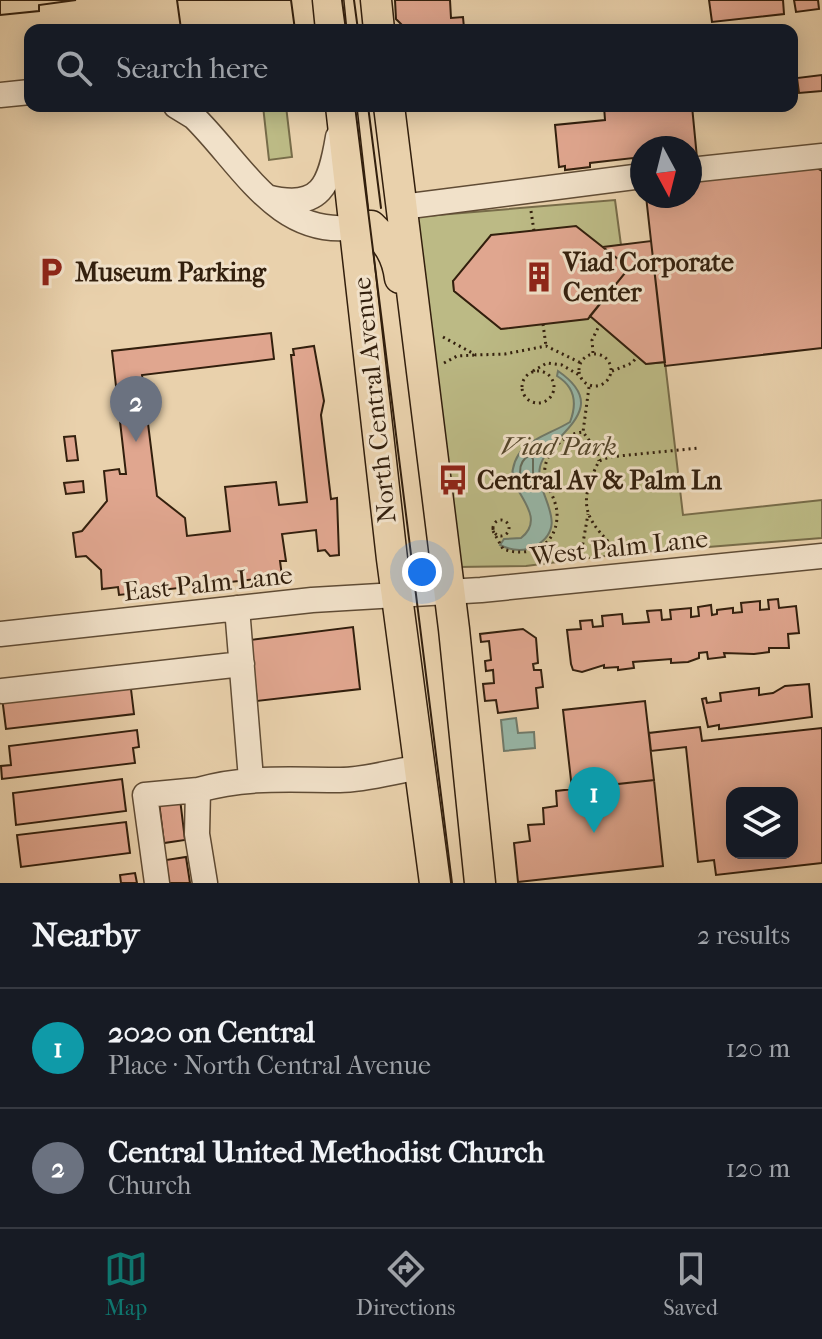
<!DOCTYPE html>
<html lang="en">
<head>
<meta charset="utf-8">
<style>
	:root { --surface:#171b24; --page:#20242c; --text:#f1f3f6; --muted:#9ea1a6; --line:#363941; --accent:#0f766e }
	body { margin:0; font-family:"IM FELL French Canon",serif; background:var(--page); color:var(--text) }
	.controls { position:absolute; right:24px; bottom:24px; display:grid; overflow:hidden; border-radius:16px; box-shadow:0 4px 20px #0003 }
	.controls button { width:72px; height:72px; display:grid; place-items:center; padding:0; border:0; border-bottom:2px solid var(--line); background:var(--surface); color:var(--text); font:40px sans-serif }
	.compass { position:absolute; left:630px; top:136px; width:72px; height:72px; border-radius:50%; background:var(--surface); box-shadow:0 4px 20px #0003; rotate:173deg }
	.you { position:absolute; left:422px; top:572px; width:28px; height:28px; margin:-20px; border:6px solid #fff; border-radius:50%; background:#1a73e8; box-shadow:0 0 0 12px #1a73e833 }
	.badge { display:grid; place-items:center; width:52px; height:52px; border-radius:50%; background:var(--accent); color:#fff; font-size:26px; font-weight:700 }
	.pin { position:absolute; translate:-50% -66px; filter:drop-shadow(0 2px 4px #0008) }
	.pin::after { content:''; position:absolute; top:42px; width:28px; height:24px; background:inherit; clip-path:polygon(0 0,100% 0,50% 100%) }
	.list { margin:0; padding:0; list-style:none }
	h2 { display:flex; justify-content:space-between; align-items:center; height:104px; margin:0; padding:0 32px; font-size:34px }
	h2 small { font-size:26px; font-weight:400; color:var(--muted) }
	.list li { display:grid; grid-template-columns:52px 1fr auto; gap:24px; align-items:center; box-sizing:border-box; height:120px; padding:0 32px; border-top:2px solid var(--line) }
	.list b { display:block; font-size:30px; white-space:nowrap }
	.list p { margin:0; font-size:26px; white-space:nowrap; color:var(--muted) }
	.list em { font-size:26px; font-style:normal; color:var(--muted) }
	.icon { flex:none; width:44px; height:44px; fill:none; stroke:currentColor; stroke-width:2; stroke-linecap:round; stroke-linejoin:round }
	.map { position:relative; flex:none; width:822px; height:883px; overflow:hidden }
	.search { position:absolute; background:var(--surface); box-shadow:0 4px 20px #0003; left:24px; right:24px; top:24px; height:88px; display:flex; align-items:center; gap:20px; box-sizing:border-box; padding:0 28px; border-radius:16px; color:var(--muted); font-size:30px }
	.sheet { height:344px; background:var(--surface) }
	nav { display:flex; justify-content:space-around; align-items:center; box-sizing:border-box; height:112px; border-top:2px solid var(--line); background:var(--surface); font-size:22px; color:var(--muted) }
	nav a { display:grid; justify-items:center; gap:4px }
	nav .on { color:var(--accent) }
	.map>svg:first-child { display:block }
	.green { fill:#bcba85; stroke:#776c49; stroke-width:2 }
	.water { fill:#97b7a8; stroke:#6f7a6a; stroke-width:2 }
	.lines { fill:none; stroke-linecap:round; stroke-linejoin:round }
	.shore { stroke:#646b5a; stroke-width:2 }
	.building { fill:#e0a68f; stroke:#321f0d; stroke-width:2; fill-rule:evenodd }
	.minor-casing { stroke:#604c35; stroke-width:27 }
	.major-casing { stroke:#321f0d; stroke-width:33 }
	.path { stroke:#321f0d; stroke-width:3; stroke-dasharray:2 4; stroke-linecap:butt }
	.minor { stroke:#f1e1c9; stroke-width:24 }
	.major { stroke:#e9d1ac; stroke-width:30 }
	.tram { stroke:#321f0d; stroke-width:2 }
	.labels { text-anchor:middle; stroke-width:6; stroke-linejoin:round; paint-order:stroke }
	.poi-label { font-size:26px; font-weight:bold; fill:#321f0d; stroke:#f1e1c9; text-anchor:start }
	.street-label { font-size:26px; fill:#321f0d; stroke:#f1e1c9 }
	.park-label { font-size:26px; font-style:italic; fill:#54462b; stroke:#f1e1c9 }
</style>
</head>
<body>
<div class="map">
<svg width="822" height="883" viewBox="0 0 822 883">
	<rect width="100%" height="100%" fill="#e9d1ac"/>
	<filter id="stains"><feTurbulence type="fractalNoise" baseFrequency=".0025" numOctaves="4"/><feColorMatrix values="0 0 0 0 .2 0 0 0 0 .09 0 0 0 0 .02 0 0 0 .5 -.17"/></filter>
	<radialGradient id="worn" r=".72"><stop offset=".6" stop-color="#630" stop-opacity="0"/><stop offset="1" stop-color="#630" stop-opacity=".3"/></radialGradient>
	<path class="green" d="M263,106H286L292,157L269,160Z
		M615,200L621,245L453,281L454,291L501,329L590,316L646,364L665,362L683,515L822,500V538L621,554L526,566L458,567L414,217Z"/>
	<path class="water" d="M558,371C616,411 547,435 540,467C534,494 572,524 536,546C524,552 512,551 500,545L504,539L521,538C544,520 521,499 512,479C512,441 544,438 570,422C577,404 575,387 557,376Z
		M516,718L518,733L534,732L535,748L504,751L501,720Z"/>
	<g class="lines">
		<path class="shore" d="M530,455L533,459V486L529,490C518,481 516,462 530,455Z"/>
	</g>
	<path class="building" d="M0,0H76L39,5V11L0,15Z
		M0,0H76L39,5V11L0,15Z
		M177,0H291L295,30H214L213,25L181,29Z
		M177,0H291L295,30H214L213,25L181,29Z
		M395,0H450L451,18L463,17L464,28L407,30L396,19Z
		M709,0H783L784,14L712,22Z
		M794,0H818L819,9L796,12Z
		M822,75V91L799,93L797,78Z
		M604,106H692L697,158H690V148H642V164H634L633,158L590,163V167L565,170V166L559,167L555,125L605,120Z
		M813,166L822,171V348L665,366L646,196H690V180Z
		M576,226L623,263L625,273L588,319L501,329L454,291L453,281L491,235Z
		M651,241L665,362L646,364L590,316L625,273L623,263L603,247Z
		M271,333L274,359L142,375L157,496L185,518L187,536L230,531L225,487L276,482L279,505L307,502L291,355H294L293,349L314,346L324,401L321,415L331,499L337,498L339,555L330,556L325,550L318,551L316,530L282,534L286,561H280L282,576L119,595L118,587L102,589L101,570L86,556L76,557L73,533L82,531L107,501L104,471L119,469L120,474H126L112,351Z
		M75,436L78,460L67,461L64,437Z
		M83,481L84,492L66,494L64,483Z
		M778,599L779,608L796,606L799,633L788,634L789,648H769V652L754,654L724,653L725,657L708,659L707,652L699,653V658L688,662L671,663V659L633,662L634,668L618,670V667L604,668V665L582,672L573,670L571,664L567,630L581,629L580,621L592,620L593,627L603,626L602,616L622,614L623,624L649,622L647,611L661,610L662,620L671,619L670,610L691,608V617L699,616L698,607L711,605L712,615L717,614V610L733,608V613L742,612L741,603L760,601V610L769,609L768,600Z
		M353,627L360,689L257,701L250,640Z
		M523,629L536,638L538,663L533,664L534,670H541L543,687L536,688L538,708L498,713L496,700L485,701L483,684L494,683L493,670L486,671L485,661L491,660L489,641L481,642L480,634Z
		M130,681L134,714L6,729L2,697Z
		M809,684L812,717L719,729V725L708,727L702,699L706,698L707,703L721,701L720,693L759,688V695L773,693L785,686Z
		M645,701L654,780L572,789L563,710Z
		M700,727L702,741L822,728V863L716,875L714,860L698,862L686,747L651,751L649,733ZM732,793H792V853H732Z
		M137,730L139,747L133,748L135,763L2,779L1,766L11,765L9,746Z
		M122,779L126,811L16,825L13,793Z
		M654,780L663,866L518,882L514,843L530,841L528,825L544,824L543,808L557,806L556,791Z
		M180,799L185,840L164,843L159,802Z
		M126,822L130,853L21,867L17,835Z
		M186,857L190,883H169L166,860Z
		M135,873L137,883H121L120,875Z"/>
	<g class="lines">
		<g class="minor-casing">
			<path id="minor" d="M0,95L30,92
				M176,106L194,117C242,164 278,239 355,227
				M690,170L822,156
				M267,197C321,211 330,185 338,137
				M402,207L642,176
				M237,608L251,779
				M0,634L312,600L481,590L822,556
				M2,691L242,664
				M157,883L145,795L198,790
				M205,883L197,834L198,790C247,776 290,780 340,780C366,780 395,771 421,767"/>
		</g>
		<g class="major-casing">
			<path id="major" d="M328,0L331,30
				M376,0L379,30
				M341,106L392,559L435,883
				M389,106L454,629L480,883
				M355,227L371,226C388,242 397,255 400,278"/>
		</g>
		<path class="path" d="M531,211L534,231
			M543,324L546,346
			M443,337L476,355L505,354L546,346L581,363
			M593,353L592,340L600,324
			M579 370a16 16 0 1 1 32 0a16 16 0 1 1-32 0Z
			M444,363L457,356L475,355
			M522 387a16 16 0 1 1 32 0a16 16 0 1 1-32 0Z
			M533,371L547,363L562,365L579,375
			M612,371L632,363L637,357
			M589,387L583,432L597,451L599,461
			M493 528a8 8 0 1 1 16 0a8 8 0 1 1-16 0Z
			M493,531L503,549C528,558 556,547 557,517C558,501 547,489 545,475C542,455 564,433 583,432
			M621,554C587,521 575,508 599,461L609,457L699,448
			M572,559L583,543L588,514"/>
		<use href="#minor" class="minor"/>
		<use href="#major" class="major"/>
		<path class="tram" d="M342,0L346,30
			M354,0L358,30
			M355,106L452,883
			M368,106L381,208"/>
	</g>
	<defs>
		<g id="parking-bare" transform="scale(2.4)"><path d="M-3.5-5.5H1a3.5 3.5 0 0 1 0 7H-1V5.5H-3.5ZM-1-3.4V-.6H.8a1.4 1.4 0 0 0 0-2.8Z" fill="#8f2418" stroke="#f1e1c9" stroke-width="2.5" paint-order="stroke"/></g>
		<g id="building-bare" transform="scale(2.4)"><path d="M-4-6H4V6H1V3H-1V6H-4ZM-2.5-4.3h1.7v1.8h-1.7ZM.8-4.3h1.7v1.8H.8ZM-2.5-1h1.7V.8h-1.7ZM.8-1h1.7V.8H.8Z" fill="#8f2418" stroke="#f1e1c9" stroke-width="2.5" paint-order="stroke"/></g>
		<g id="bus-bare" transform="scale(2.4)"><path d="M-5-6H5V4H4V6H2V4H-2V6H-4V4H-5ZM-3.5-4V0h7V-4ZM-3.5 1.2v1.5H-2V1.2ZM2 1.2v1.5H3.5V1.2Z" fill="#8f2418" stroke="#f1e1c9" stroke-width="2.5" paint-order="stroke"/></g>
	</defs>
	<g fill-rule="evenodd">
		<use href="#parking-bare" x="51" y="272"/>
		<use href="#building-bare" x="539" y="277"/>
		<use href="#bus-bare" x="453" y="480"/>
	</g>
	<g class="labels">
		<g class="poi-label">
			<text x="563" y="271">Viad Corporate<tspan x="563" dy="30">Center</tspan></text>
			<text x="75" y="281">Museum Parking</text>
			<text x="477" y="489">Central Av &amp; Palm Ln</text>
		</g>
		<g class="street-label">
			<text transform="translate(374 400) rotate(-96)" y="9">North Central Avenue</text>
			<text transform="translate(619 547) rotate(-6)" y="9">West Palm Lane</text>
			<text transform="translate(208 583) rotate(-6)" y="9">East Palm Lane</text>
		</g>
		<g class="park-label">
			<text x="559" y="455">Viad Park</text>
		</g>
	</g>
	<rect width="100%" height="100%" filter="url(#stains)"/>
	<rect width="100%" height="100%" fill="url(#worn)"/>
</svg>
<div class="controls">
<button><svg class="icon" aria-label="layers" viewBox="0 0 24 24"><path d="M12 4l9 5-9 5-9-5zM3 14l9 5 9-5"/></svg></button>
</div>
<svg class="compass" viewBox="-18 -18 36 36"><path d="M0-13l5 13h-10z" fill="#e53935"/><path d="M0 13l5-13h-10z" fill="#9ea1a6"/></svg>
<div class="you"></div>
<div class="pin badge" style="left:594px;top:833px;background:#0f9aa8">1</div>
<div class="pin badge" style="left:136px;top:442px;background:#6b7280">2</div>
<div class="search"><svg class="icon" aria-label="search" viewBox="0 0 24 24"><circle cx="10" cy="10" r="6"/><path d="M15 15l6 6"/></svg>Search here</div>
</div>
<section class="sheet">
<h2>Nearby<small>2 results</small></h2>
<ul class="list">
<li><span class="badge" style="background:#0f9aa8">1</span><div><b>2020 on Central</b><p>Place · North Central Avenue</p></div><em>120 m</em></li>
<li><span class="badge" style="background:#6b7280">2</span><div><b>Central United Methodist Church</b><p>Church</p></div><em>120 m</em></li>
</ul>
</section>
<nav>
<a class="on"><svg class="icon" aria-label="map" viewBox="0 0 24 24"><path d="M3 6l6-2 6 2 6-2v14l-6 2-6-2-6 2zM9 4v14M15 6v14"/></svg>Map</a>
<a><svg class="icon" aria-label="directions" viewBox="0 0 24 24"><path d="M12 3l9 9-9 9-9-9zM9 14v-3h6M13 9l2 2-2 2"/></svg>Directions</a>
<a><svg class="icon" aria-label="saved" viewBox="0 0 24 24"><path d="M7 4h10v16l-5-4-5 4z"/></svg>Saved</a>
</nav>
</body>
</html>
